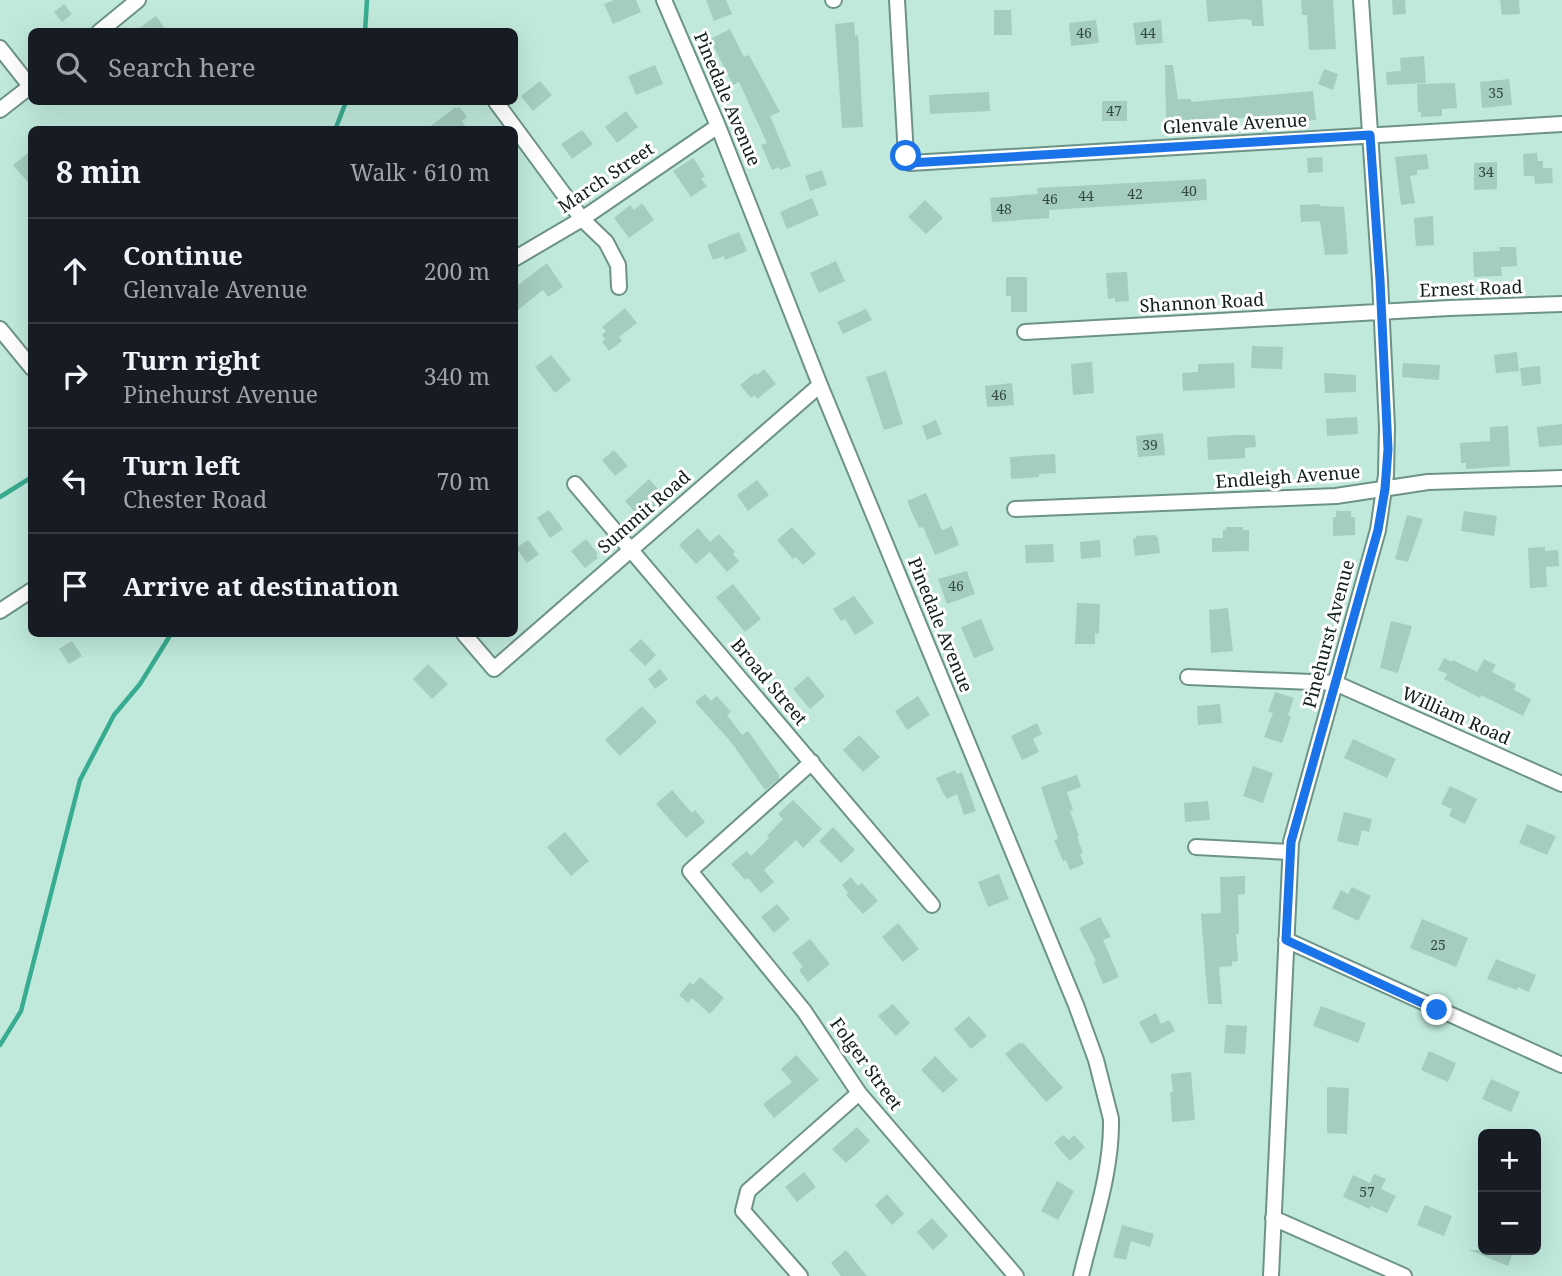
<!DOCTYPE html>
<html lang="en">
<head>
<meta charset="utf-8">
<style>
	:root { --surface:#171b24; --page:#242831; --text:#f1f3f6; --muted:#9ea1a6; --line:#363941 }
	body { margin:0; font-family:"Noto Serif",serif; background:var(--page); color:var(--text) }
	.controls { position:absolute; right:21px; bottom:21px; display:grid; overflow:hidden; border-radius:10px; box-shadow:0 7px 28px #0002 }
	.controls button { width:63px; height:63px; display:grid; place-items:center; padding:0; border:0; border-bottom:2px solid var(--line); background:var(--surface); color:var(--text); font:35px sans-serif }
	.stop { position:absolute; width:21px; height:21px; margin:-16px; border:5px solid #1a73e8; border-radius:50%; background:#fff }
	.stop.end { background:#1a73e8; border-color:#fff; box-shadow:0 2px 7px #0008 }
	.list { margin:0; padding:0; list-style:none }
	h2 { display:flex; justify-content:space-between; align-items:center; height:91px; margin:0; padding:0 28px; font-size:30px }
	h2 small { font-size:23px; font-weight:400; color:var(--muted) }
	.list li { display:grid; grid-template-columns:46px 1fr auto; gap:21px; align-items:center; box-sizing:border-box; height:105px; padding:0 28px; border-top:2px solid var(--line) }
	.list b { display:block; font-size:26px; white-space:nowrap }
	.list p { margin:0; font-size:23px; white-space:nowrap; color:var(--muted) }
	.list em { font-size:23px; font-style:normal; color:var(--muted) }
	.icon { flex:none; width:38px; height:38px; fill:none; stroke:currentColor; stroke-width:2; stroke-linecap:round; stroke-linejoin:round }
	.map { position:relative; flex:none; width:1562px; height:1276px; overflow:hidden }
	.search { position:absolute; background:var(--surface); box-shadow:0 7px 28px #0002; left:28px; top:28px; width:490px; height:77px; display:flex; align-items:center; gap:18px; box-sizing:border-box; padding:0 24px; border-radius:10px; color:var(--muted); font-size:26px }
	.panel { position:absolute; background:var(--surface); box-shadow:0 7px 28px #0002; left:28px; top:126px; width:490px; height:511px; border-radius:10px }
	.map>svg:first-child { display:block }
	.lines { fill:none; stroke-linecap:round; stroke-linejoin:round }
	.stream { stroke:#37ac90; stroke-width:4.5 }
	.building { fill:#a4ccbf }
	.street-casing { stroke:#6d9387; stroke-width:18 }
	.street { stroke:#fff; stroke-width:14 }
	.route { stroke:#1a73e8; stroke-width:9 }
	.labels { text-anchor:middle; stroke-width:6; stroke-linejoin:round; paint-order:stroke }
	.number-label { font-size:14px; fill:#354a44 }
	.street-label { font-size:18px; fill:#101f1b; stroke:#fff }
</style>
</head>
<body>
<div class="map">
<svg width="1562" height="1276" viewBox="0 0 1562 1276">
	<rect width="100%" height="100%" fill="#c0e9dc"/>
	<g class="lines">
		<path class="stream" d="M365,32L367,0
			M335,130L346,102
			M0,497L32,477
			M0,1045L21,1011L80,780L114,715L140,684L171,634"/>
	</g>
	<path class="building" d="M614,0H636L641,12L613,24L604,4Z
		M706,0H726L732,14L714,21Z
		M1206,0H1262L1264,26H1252L1251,20L1244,19L1208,22Z
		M1301,0H1333L1336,49L1309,50L1307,15H1302Z
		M1392,0H1405L1406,14L1393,15Z
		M1500,0H1519L1520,14L1502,15Z
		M64,4L72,14L62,22L54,12Z
		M994,10H1011L1012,35H994Z
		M156,16L167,32H134Z
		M1096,20L1099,43L1071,46L1069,23Z
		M1161,20L1163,43L1136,45L1133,23Z
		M854,22L855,36L858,35L863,127L842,128L835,24Z
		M730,29L744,57L749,55L780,112L770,116L791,166L780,170L779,167L772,170L761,145L767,143L739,82L733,85L710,39Z
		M1424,56L1426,83L1387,85L1386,72L1401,71L1400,58Z
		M655,65L663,84L636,95L628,76Z
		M1165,65H1173L1178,99H1191V102L1313,91L1316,120L1297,122V114L1214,120H1166Z
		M1324,69L1338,74L1333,90L1318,84Z
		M1509,79L1512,105L1482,108L1480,82Z
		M540,81L552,95L533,111L521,96Z
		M1455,83L1457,108L1442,109V116L1421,117V112H1418L1417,84Z
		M989,92L990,111L930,114L929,95Z
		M1102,101H1127V121H1102Z
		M456,107L457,109L459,107L467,117L462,121L468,130H425Z
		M626,111L638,127L617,143L605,127Z
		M582,130L593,144L572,159L561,144Z
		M32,150V187L13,165Z
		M1537,153L1538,161H1543V168H1552L1553,183L1535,184L1534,176H1524L1523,154Z
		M1427,154L1429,169L1417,170V175L1410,176L1415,203L1401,205L1395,157Z
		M1322,157L1323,172L1308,173L1307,158Z
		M693,158L705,176L701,179L707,186L691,197L673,171Z
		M1497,162V189L1474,190V163Z
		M822,170L827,185L810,191L805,176Z
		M1206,179L1207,200L1049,210V218L992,222L990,198L1038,194L1037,188Z
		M812,198L819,215L787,229L780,212Z
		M925,200L943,218L926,234L908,217Z
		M642,203L654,220L629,238L614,218L630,205L634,210Z
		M1320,204V206L1344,207L1348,254L1325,255L1320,221L1301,222L1300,205Z
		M1433,216L1434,245L1416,246L1414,218Z
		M739,232L747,251L725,260L724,256L713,260L707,245Z
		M1499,247H1516L1517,266L1501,267L1502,276L1474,277L1473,252L1500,251Z
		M836,261L845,281L819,293L810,273Z
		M547,263L563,287L548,297L543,290L514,313V288Z
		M1127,272L1129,301L1115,302V298L1108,299L1106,273Z
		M1006,277H1027V312H1011V296H1006Z
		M625,308L637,323L619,337L622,341L609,351L602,342L605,339L602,335L606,331L602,327Z
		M866,309L872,320L843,334L837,322Z
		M1252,346L1283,347L1282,369L1251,368Z
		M1517,352L1519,371L1496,373L1494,355Z
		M551,355L571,380L555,393L535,367Z
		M1092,362L1094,393L1073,395L1071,364Z
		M1234,363L1235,388L1183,391L1182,373L1198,372V364Z
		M1403,363L1440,365L1439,380L1402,377Z
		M1540,366L1541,384L1522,386L1520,368Z
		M764,369L776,384L757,399L755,395L751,398L740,385L755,373L757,375Z
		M886,371L903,424L884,430L866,377Z
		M1324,373L1356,375V392L1325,393Z
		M1012,383L1014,405L987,407L985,386Z
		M1357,417L1358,434L1327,436L1326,419Z
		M936,420L942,434L927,440L922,426Z
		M1562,424V445L1539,447L1537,427Z
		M1508,426L1510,466L1466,469V463H1461L1460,443L1490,441V427Z
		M1163,433L1165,455L1138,457L1136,436Z
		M1235,435H1255L1256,447L1245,448V458L1208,460L1207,437Z
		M614,450L628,466L615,476L602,460Z
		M1055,454L1056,473L1039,474V477L1011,479L1010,457Z
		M649,479L665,497L641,519L625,501Z
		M757,480L769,495L748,511L737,495Z
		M926,493L942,530L952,526L959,545L935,555L923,527L919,528L907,501Z
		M549,510L563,529L550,538L537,518Z
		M1336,511H1351V517H1355V535L1333,536V517H1336Z
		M1464,511L1497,516L1494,536L1461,531Z
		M1407,515L1423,519L1408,562L1395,559Z
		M792,527L816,554L803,565L796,557L793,559L777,540Z
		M1226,527H1243V530H1249V551L1212,552V538H1223V530H1226Z
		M698,528L710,542L719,534L735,552L733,554L739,561L727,572L710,552L696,564L679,545Z
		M1156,535V537H1158L1160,553L1135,556L1133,539L1136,538V536Z
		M586,539L598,554L596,555L598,558L585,568L571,551Z
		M528,540L539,554L527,563L516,548Z
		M1100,540L1101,557L1081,559L1080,542Z
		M1053,544L1054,562L1026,563L1025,545Z
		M1545,547V551L1558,550L1559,566L1546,567L1547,587L1530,588L1528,548Z
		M967,571L975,594L947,604L938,579Z
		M733,584L761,619L745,632L716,597Z
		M854,596L874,623L855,635L845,619L841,621L833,609Z
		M1077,603L1100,604L1099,634L1095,633V644H1075Z
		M1228,608L1233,651L1211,653L1209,610Z
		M981,619L994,650L974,658L961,627Z
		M1391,621L1412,626L1398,673L1380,668Z
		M641,639L656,655L645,666L629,650Z
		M72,641L82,656L69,664L59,649Z
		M1444,658L1452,662L1453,660L1477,672L1484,659L1496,665L1492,672L1516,684L1514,690L1531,699L1523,716L1481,695L1480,698L1444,679L1447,674L1438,670Z
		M428,664L448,684L432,699L413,679Z
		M660,669L668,679L655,689L648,679Z
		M808,676L825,696L810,709L793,689Z
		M1275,692L1294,698L1288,715L1291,717L1282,743L1264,737L1273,713L1268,712Z
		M705,694L711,701L717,696L731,712L727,715L742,735L748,731L779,775V779L765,790L731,742L695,702Z
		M918,696L930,715L907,730L895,711Z
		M1220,704L1222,723L1198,725L1197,706Z
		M642,706L657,722L620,756L605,740Z
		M1037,723L1042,734L1033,739L1039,752L1022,760L1011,736Z
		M859,735L880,757L863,772L843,750Z
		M1353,739L1396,759L1387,778L1344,758Z
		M1253,766L1273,773L1263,803L1243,796Z
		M955,770L957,774L962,772L976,811L964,815L957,794L947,799L943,793L936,778Z
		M1077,775L1081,787L1067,792L1073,810L1070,811L1079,836L1077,837L1083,853L1080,854L1084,864L1070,870L1066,860L1063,861L1054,840L1058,839L1041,787Z
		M1450,786L1477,799L1465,824L1449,816L1452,809L1441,804Z
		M672,790L692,813L695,810L705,822L686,838L656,804Z
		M793,800L822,829L803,848L796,840L764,870L774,882L761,893L748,878L745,880L731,864L747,851L751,856L769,838L767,836L783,819L778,814Z
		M1208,801L1210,820L1185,822L1184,803Z
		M1344,812L1372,819L1369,832L1362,830L1358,846L1337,841Z
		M1527,824L1556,836L1547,855L1519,843Z
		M833,827L855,850L841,863L819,841Z
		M565,832L589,861L571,876L547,847Z
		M999,874L1009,899L988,907L978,882Z
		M1245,876V894L1238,895L1239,934H1236L1238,961L1232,962V966L1219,967L1222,1004H1208L1201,914L1221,913L1220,877Z
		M851,877L858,886L862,883L878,901L863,914L846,895L848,893L842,885Z
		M1352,887L1371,896L1358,921L1332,908L1341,890L1348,894Z
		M777,904L790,919L774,933L761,917Z
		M1100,917L1111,937L1103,940L1119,977L1103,984L1094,962L1096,961L1079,928Z
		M1422,919L1468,938L1456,967L1410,948Z
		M898,923L919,949L903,962L882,937Z
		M810,939L830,964L808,982L799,970L803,967L792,953Z
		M1496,959L1536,975L1529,992L1518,987L1517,990L1487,979Z
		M700,977L724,998L710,1014L692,998L688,1003L679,995L690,982L693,985Z
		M893,1004L910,1023L896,1036L878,1016Z
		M1321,1006L1366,1023L1358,1043L1313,1026Z
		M1156,1013L1161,1024L1169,1020L1175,1031L1151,1044L1139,1022Z
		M969,1016L987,1036L971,1049L954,1029Z
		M1226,1025L1247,1026L1245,1054L1224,1053Z
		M1020,1042L1021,1044L1023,1043L1063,1088L1046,1102L1005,1054Z
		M1429,1051L1456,1063L1448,1082L1421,1070Z
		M796,1055L819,1080L774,1118L763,1104L792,1082L781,1069Z
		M935,1056L958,1080L943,1093L921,1070Z
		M1191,1072L1195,1120L1172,1122L1170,1092H1173L1171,1074Z
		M1491,1079L1520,1092L1511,1112L1482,1099Z
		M1327,1087L1349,1088L1347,1134L1327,1133Z
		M857,1127L870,1141L846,1163L832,1149Z
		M1063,1135L1069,1140L1074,1135L1085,1147L1070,1161L1054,1143Z
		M804,1172L816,1187L797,1202L785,1187Z
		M1374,1174L1386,1179L1381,1189L1396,1196L1387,1213L1371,1206L1370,1209L1343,1197L1353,1175L1370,1183Z
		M1057,1181L1074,1191L1058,1220L1041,1211Z
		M887,1194L904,1214L892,1225L875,1205Z
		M1425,1205L1452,1216L1444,1236L1417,1225Z
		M932,1218L948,1236L933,1250L917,1232Z
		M1122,1225L1154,1234L1150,1247L1131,1241L1126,1260L1113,1257Z
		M846,1250L867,1276H841L831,1263Z
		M1469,1250H1514L1508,1266Z"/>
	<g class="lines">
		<g class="street-casing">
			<path id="street" d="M664,0L718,126L820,385L1076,1005L1096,1060L1111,1119C1112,1172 1093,1225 1081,1276
				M833,0H834
				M897,0L906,156L910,163L1562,124
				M99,32L138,0
				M0,48L30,86
				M496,102L582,219L606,242L618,265L619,287
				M0,110L32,85
				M514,259L582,219L718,126
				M0,329L32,368
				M1025,332L1449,308L1562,304
				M575,484L932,905
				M1015,509L1336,496L1428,482L1562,478
				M0,611L32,590
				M464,634L494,669L820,385
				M1188,677L1335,683L1562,784
				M812,762L690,871L804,1011L859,1093L1016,1276
				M1196,847L1290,852
				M1286,940L1562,1065
				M1273,1218L1404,1276
				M800,1276L743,1211L748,1191L859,1093
				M1271,1276L1291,842L1378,530L1386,475L1387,427L1380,280L1361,0"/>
		</g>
		<use href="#street" class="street"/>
	</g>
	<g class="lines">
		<path class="route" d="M906,156L910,163L1370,135L1380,280L1388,449L1385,489L1378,530L1291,842L1286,940L1437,1010"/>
	</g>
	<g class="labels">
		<g class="number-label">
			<text x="1084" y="38">46</text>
			<text x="1148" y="38">44</text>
			<text x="1496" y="98">35</text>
			<text x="1114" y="116">47</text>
			<text x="1486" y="177">34</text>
			<text x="1189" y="196">40</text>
			<text x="1135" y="199">42</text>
			<text x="1086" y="201">44</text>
			<text x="1050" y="204">46</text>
			<text x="1004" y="214">48</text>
			<text x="999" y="400">46</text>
			<text x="1150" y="450">39</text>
			<text x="956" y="591">46</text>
			<text x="1438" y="950">25</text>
			<text x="1367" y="1197">57</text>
		</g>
		<g class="street-label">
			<text transform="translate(727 99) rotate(67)" y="6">Pinedale Avenue</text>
			<text transform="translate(1235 124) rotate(-3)" y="6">Glenvale Avenue</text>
			<text transform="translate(606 178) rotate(-34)" y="6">March Street</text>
			<text transform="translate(1471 289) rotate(-2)" y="6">Ernest Road</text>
			<text transform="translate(1202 303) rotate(-3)" y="6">Shannon Road</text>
			<text transform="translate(1288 477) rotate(-4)" y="6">Endleigh Avenue</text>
			<text transform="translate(644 512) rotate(-41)" y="6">Summit Road</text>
			<text transform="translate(940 625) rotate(68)" y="6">Pinedale Avenue</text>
			<text transform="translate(1329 634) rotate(-75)" y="6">Pinehurst Avenue</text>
			<text transform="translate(769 682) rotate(50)" y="6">Broad Street</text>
			<text transform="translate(1456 716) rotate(24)" y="6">William Road</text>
			<text transform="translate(866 1064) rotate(54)" y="6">Folger Street</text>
		</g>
	</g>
</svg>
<div class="controls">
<button>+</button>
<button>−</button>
</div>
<div class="stop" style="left:906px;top:156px"></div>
<div class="stop end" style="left:1437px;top:1010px"></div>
<div class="search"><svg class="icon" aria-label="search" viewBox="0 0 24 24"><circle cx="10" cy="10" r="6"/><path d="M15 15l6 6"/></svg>Search here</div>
<section class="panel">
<h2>8 min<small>Walk · 610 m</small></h2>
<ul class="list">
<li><svg class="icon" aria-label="ahead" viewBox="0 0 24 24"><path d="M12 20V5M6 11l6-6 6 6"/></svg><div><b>Continue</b><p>Glenvale Avenue</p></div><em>200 m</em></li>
<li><svg class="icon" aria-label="right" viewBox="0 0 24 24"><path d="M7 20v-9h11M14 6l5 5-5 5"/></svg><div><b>Turn right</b><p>Pinehurst Avenue</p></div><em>340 m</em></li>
<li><svg class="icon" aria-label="left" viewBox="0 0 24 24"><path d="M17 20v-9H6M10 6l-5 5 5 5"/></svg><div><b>Turn left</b><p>Chester Road</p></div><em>70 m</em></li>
<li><svg class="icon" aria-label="arrive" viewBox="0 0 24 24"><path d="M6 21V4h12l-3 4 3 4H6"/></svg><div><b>Arrive at destination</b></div></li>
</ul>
</section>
</div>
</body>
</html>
